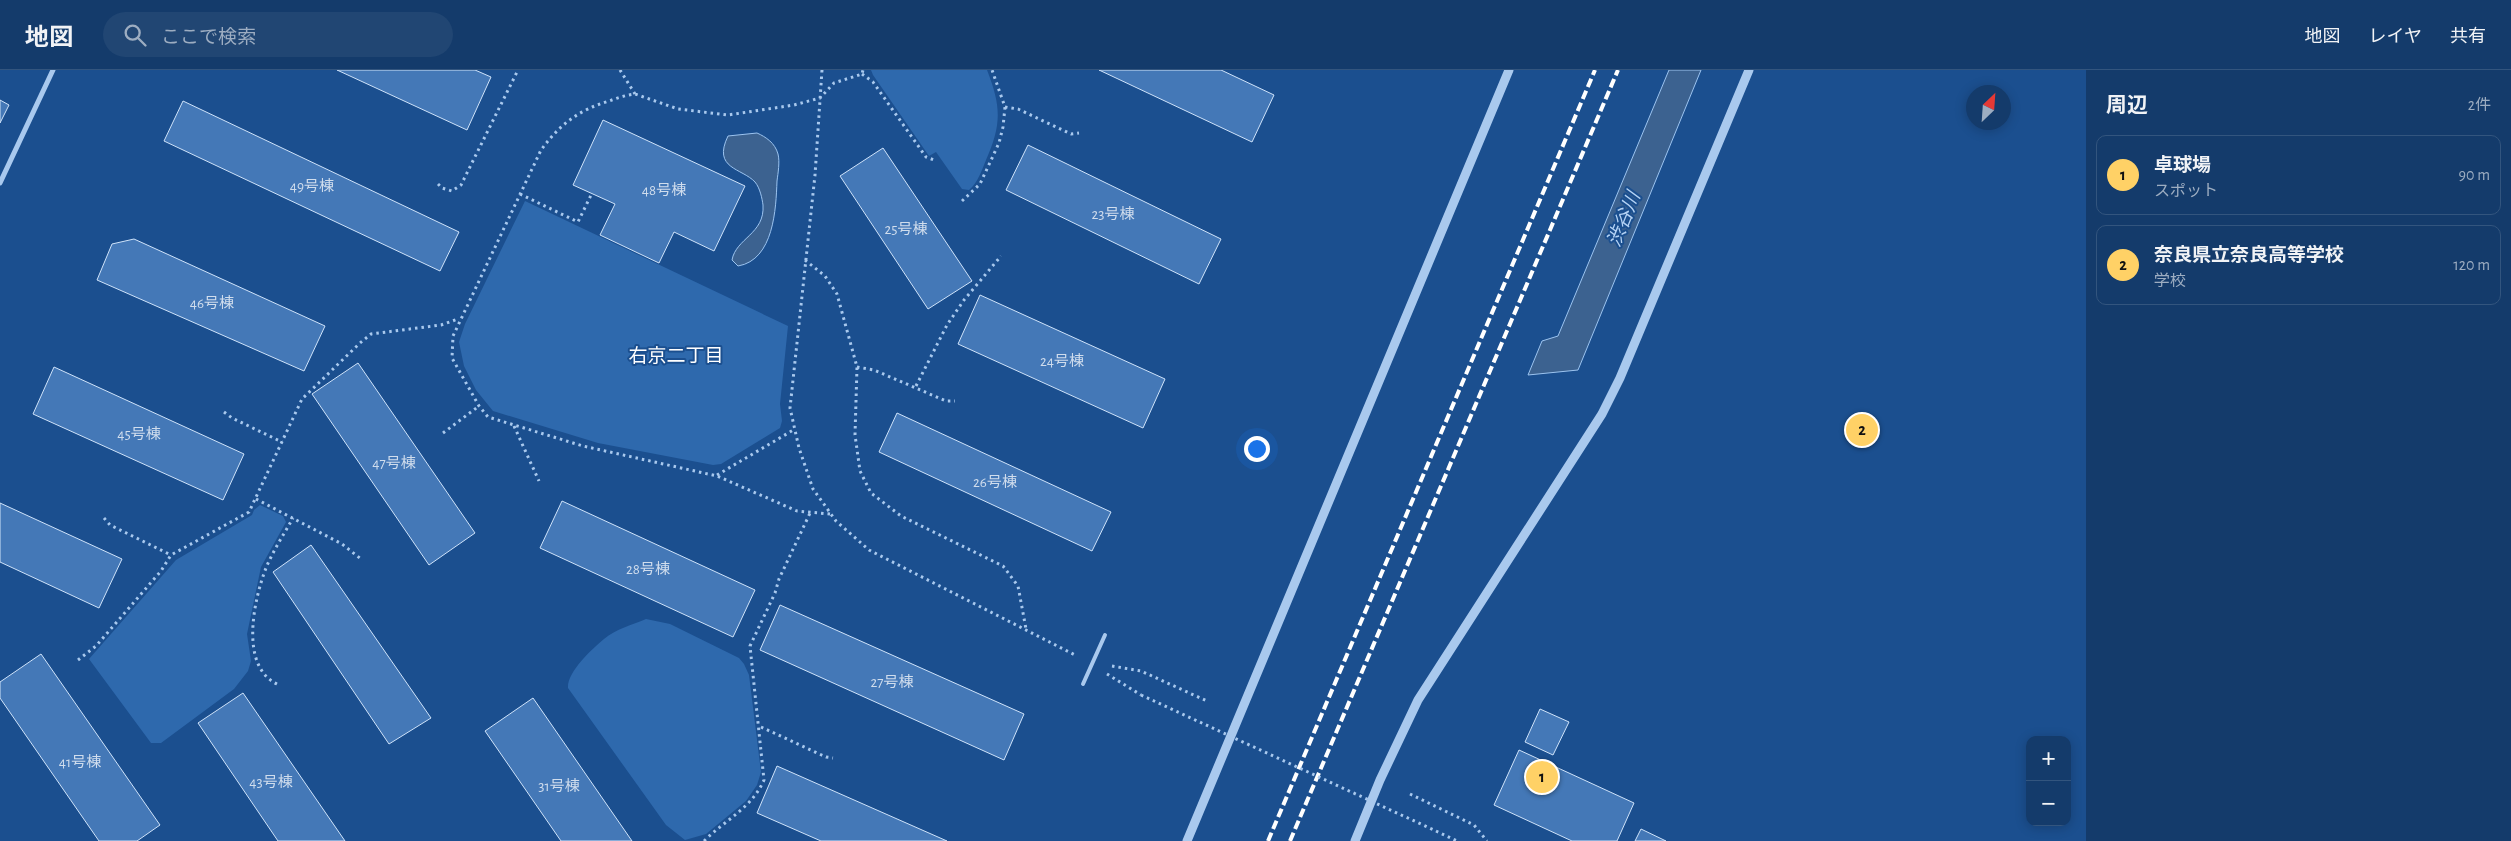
<!DOCTYPE html>
<html lang="ja">
<head>
<meta charset="utf-8">
<style>
	:root { --surface:#143b6b; --page:#214673; --text:#f1f3f6; --muted:#9dadc1; --line:#33557e; --accent:#ffd166 }
	body { margin:0; font-family:"Alegreya Sans","Noto Sans JP",sans-serif; background:var(--page); color:var(--text) }
	.controls { position:absolute; right:15px; bottom:15px; display:grid; overflow:hidden; border-radius:10px; box-shadow:0 2px 12px #0003 }
	.controls button { width:45px; height:45px; display:grid; place-items:center; padding:0; border:0; border-bottom:1px solid var(--line); background:var(--surface); color:var(--text); font:25px sans-serif }
	.compass { position:absolute; left:1966px; top:15px; width:45px; height:45px; border-radius:50%; background:var(--surface); box-shadow:0 2px 12px #0003; rotate:25deg }
	.you { position:absolute; left:1256px; top:378px; width:18px; height:18px; margin:-12px; border:4px solid #fff; border-radius:50%; background:#1a73e8; box-shadow:0 0 0 8px #1a73e833 }
	.badge { display:grid; place-items:center; width:32px; height:32px; border-radius:50%; background:var(--accent); color:#111; font-size:16px; font-weight:700 }
	.pin { position:absolute; translate:-50% -50%; border:2px solid #fff; box-shadow:0 1px 5px #0006 }
	.list { margin:0; padding:0; list-style:none }
	h2 { display:flex; justify-content:space-between; align-items:center; height:65px; margin:0; padding:0 20px; font-size:21px }
	h2 small { font-size:16px; font-weight:400; color:var(--muted) }
	.list li { display:grid; grid-template-columns:32px 1fr auto; gap:15px; align-items:center; box-sizing:border-box; height:80px; margin:0 10px 10px; padding:0 10px; border:1px solid var(--line); border-radius:10px }
	.list b { display:block; font-size:19px; white-space:nowrap }
	.list p { margin:0; font-size:16px; white-space:nowrap; color:var(--muted) }
	.list em { font-size:16px; font-style:normal; color:var(--muted) }
	.icon { flex:none; width:28px; height:28px; fill:none; stroke:currentColor; stroke-width:2; stroke-linecap:round; stroke-linejoin:round }
	.map { position:relative; flex:none; width:2086px; height:771px; overflow:hidden }
	header { display:flex; align-items:center; gap:30px; box-sizing:border-box; height:70px; padding:0 25px; background:var(--surface); border-bottom:1px solid var(--line) }
	header strong { font-size:24px }
	nav { display:flex; gap:28px; margin-inline-start:auto; font-size:18px }
	.search { width:350px; height:45px; background:var(--page); display:flex; align-items:center; gap:12px; box-sizing:border-box; padding:0 18px; border-radius:28px; color:var(--muted); font-size:19px }
	main { display:flex }
	aside { flex:1; background:var(--surface) }
	.map>svg:first-child { display:block }
	.green { fill:#2e69ad }
	.water { fill:#3c6290; stroke:#9cc4f0 }
	.building { fill:#4478b7; stroke:#cfe3fa }
	.lines { fill:none; stroke-linecap:round; stroke-linejoin:round }
	.path { stroke:#a9c9ee; stroke-width:3; stroke-dasharray:2.5 4; stroke-linecap:butt }
	.minor { stroke:#a9c9ee; stroke-width:5 }
	.tertiary { stroke:#a9c9ee; stroke-width:9 }
	.rail { stroke:#fff; stroke-width:4; stroke-dasharray:9 4; stroke-linecap:butt }
	.path-bridge { stroke:#a9c9ee; stroke-width:3; stroke-dasharray:2.5 4; stroke-linecap:butt }
	.service-bridge { stroke:#a9c9ee; stroke-width:4 }
	.labels { text-anchor:middle; stroke-width:4; stroke-linejoin:round; paint-order:stroke }
	.number-label { font-size:15px; fill:#d0dded }
	.water-label { font-size:19px; font-style:italic; fill:#b5d3f5; stroke:#1b4f8f }
	.neighbourhood-label { font-size:19px; fill:#fff; stroke:#1b4f8f }
</style>
</head>
<body>
<header>
<strong>地図</strong>
<div class="search"><svg class="icon" aria-label="search" viewBox="0 0 24 24"><circle cx="10" cy="10" r="6"/><path d="M15 15l6 6"/></svg>ここで検索</div>
<nav><a>地図</a><a>レイヤ</a><a>共有</a></nav>
</header>
<main>
<div class="map">
<svg width="2086" height="771" viewBox="0 0 2086 771">
	<rect width="100%" height="100%" fill="#1b4f8f"/>
	<path class="green" d="M871,0H987C1001,36 1002,54 986,90C981,102 978,112 969,120L962,119L936,82L929,86L873,5Z
		M525,131L788,256L780,334L782,351L780,358L721,394L713,395L598,373L493,341L476,320L464,296L459,272L465,254Z
		M260,435L283,446L286,452L261,497L247,564L251,591L248,601L234,619L161,673H151L89,589L176,490L252,445L254,440Z
		M646,549L670,554L739,588L744,594L749,605L761,702L757,715L746,731L706,764L685,770L666,755L568,618C567,602 592,579 604,569C616,559 632,555 646,549Z"/>
	<path class="water" d="M1669,0H1701L1578,300L1528,305L1542,271L1558,266Z
		M757,63C766,67 775,73 778,84C780,92 778,103 777,111C776,138 774,190 738,196L732,190C736,168 765,164 763,135C762,128 760,118 755,112C742,98 712,99 728,66Z"/>
	<path class="building" d="M337,0H475L491,7L467,60Z
		M1099,0H1221L1274,25L1252,72Z
		M0,30L9,35L0,53Z
		M183,31L459,162L440,201L164,71Z
		M603,50L745,116L714,181L674,162L659,193L600,165L615,134L573,115Z
		M1028,75L1221,169L1199,214L1006,120Z
		M883,78L972,211L928,239L840,106Z
		M134,169L325,256L304,301L97,210L112,174Z
		M980,225L1165,309L1143,358L958,274Z
		M358,293L475,463L429,495L312,324Z
		M54,297L244,384L223,430L33,344Z
		M897,343L1111,442L1092,481L879,382Z
		M562,431L755,520L733,567L540,478Z
		M0,433L122,489L99,538L0,492Z
		M311,475L431,648L389,674L273,502Z
		M780,535L1024,644L1004,690L760,580Z
		M41,584L160,755L137,771H99L0,628V612Z
		M243,623L345,771H278L198,653Z
		M533,628L632,771H561L485,661Z
		M1540,639L1569,652L1553,685L1525,672Z
		M1519,680L1634,733L1617,771H1572L1494,735Z
		M777,696L947,771H821L757,743Z
		M1641,759L1666,771H1635Z"/>
	<g class="lines">
		<path class="path" d="M620,0L635,24
			M822,0L815,105L790,338L799,378L813,419L836,451L869,480L1075,585
			M862,4L873,12L926,87L934,90
			M1005,37L1018,39L1071,64L1079,63
			M438,114L442,118L452,121L461,115L518,0
			M520,124L578,152L592,123
			M962,131L980,114L999,73L1003,57L1005,37L992,0
			M805,190L825,206L837,224L857,297L855,365L860,401L871,423L901,446L1003,496L1018,516L1026,559
			M857,297L874,300L946,331H955
			M916,316L947,255L964,230L1001,186
			M224,342L232,348L282,372
			M514,356L539,411
			M443,363L479,336
			M717,405L795,359
			M256,429L342,474L361,489
			M830,444L797,441L717,406L583,376L488,347L479,336L452,288L453,266L541,80C560,54 579,40 609,31C617,28 626,25 635,24L678,39L728,45L794,35L820,28L834,13L862,4L863,0
			M104,448L110,455L171,485
			M78,590L96,576L161,501L171,485L249,442L302,329L360,273L371,264L441,255L458,249
			M1112,596L1141,601L1207,631
			M1107,604L1141,625
			M277,614C239,596 254,529 266,498C273,481 284,464 293,448
			M761,657L826,687L833,688
			M1410,724L1474,755L1487,771
			M1436,761L1457,771
			M704,771C725,750 752,738 764,710L750,576L775,523L779,509L811,441"/>
		<path class="minor" d="M0,113L53,0"/>
		<path class="tertiary" d="M1187,771L1509,0
			M1355,771L1380,710L1418,630L1602,344L1620,308L1749,0"/>
		<path class="rail" d="M1268,771L1595,0
			M1290,771L1618,0"/>
		<path class="path-bridge" d="M1141,625L1436,761"/>
		<path class="service-bridge" d="M1083,614L1105,565"/>
	</g>
	<g class="labels">
		<g class="number-label">
			<text x="312" y="121">49号棟</text>
			<text x="664" y="125">48号棟</text>
			<text x="1113" y="149">23号棟</text>
			<text x="906" y="164">25号棟</text>
			<text x="212" y="238">46号棟</text>
			<text x="1062" y="296">24号棟</text>
			<text x="139" y="369">45号棟</text>
			<text x="394" y="398">47号棟</text>
			<text x="995" y="417">26号棟</text>
			<text x="648" y="504">28号棟</text>
			<text x="892" y="617">27号棟</text>
			<text x="80" y="697">41号棟</text>
			<text x="271" y="717">43号棟</text>
			<text x="559" y="721">31号棟</text>
		</g>
		<g class="water-label">
			<text transform="translate(1623 149) rotate(-68)" y="7">渋谷川</text>
		</g>
		<g class="neighbourhood-label">
			<text x="676" y="292">右京二丁目</text>
		</g>
	</g>
</svg>
<div class="controls">
<button>+</button>
<button>−</button>
</div>
<svg class="compass" viewBox="-18 -18 36 36"><path d="M0-13l5 13h-10z" fill="#e53935"/><path d="M0 13l5-13h-10z" fill="#9dadc1"/></svg>
<div class="you"></div>
<div class="pin badge" style="left:1542px;top:707px">1</div>
<div class="pin badge" style="left:1862px;top:360px">2</div>
</div>
<aside>
<h2>周辺<small>2件</small></h2>
<ul class="list">
<li><span class="badge">1</span><div><b>卓球場</b><p>スポット</p></div><em>90 m</em></li>
<li><span class="badge">2</span><div><b>奈良県立奈良高等学校</b><p>学校</p></div><em>120 m</em></li>
</ul>
</aside>
</main>
</body>
</html>
